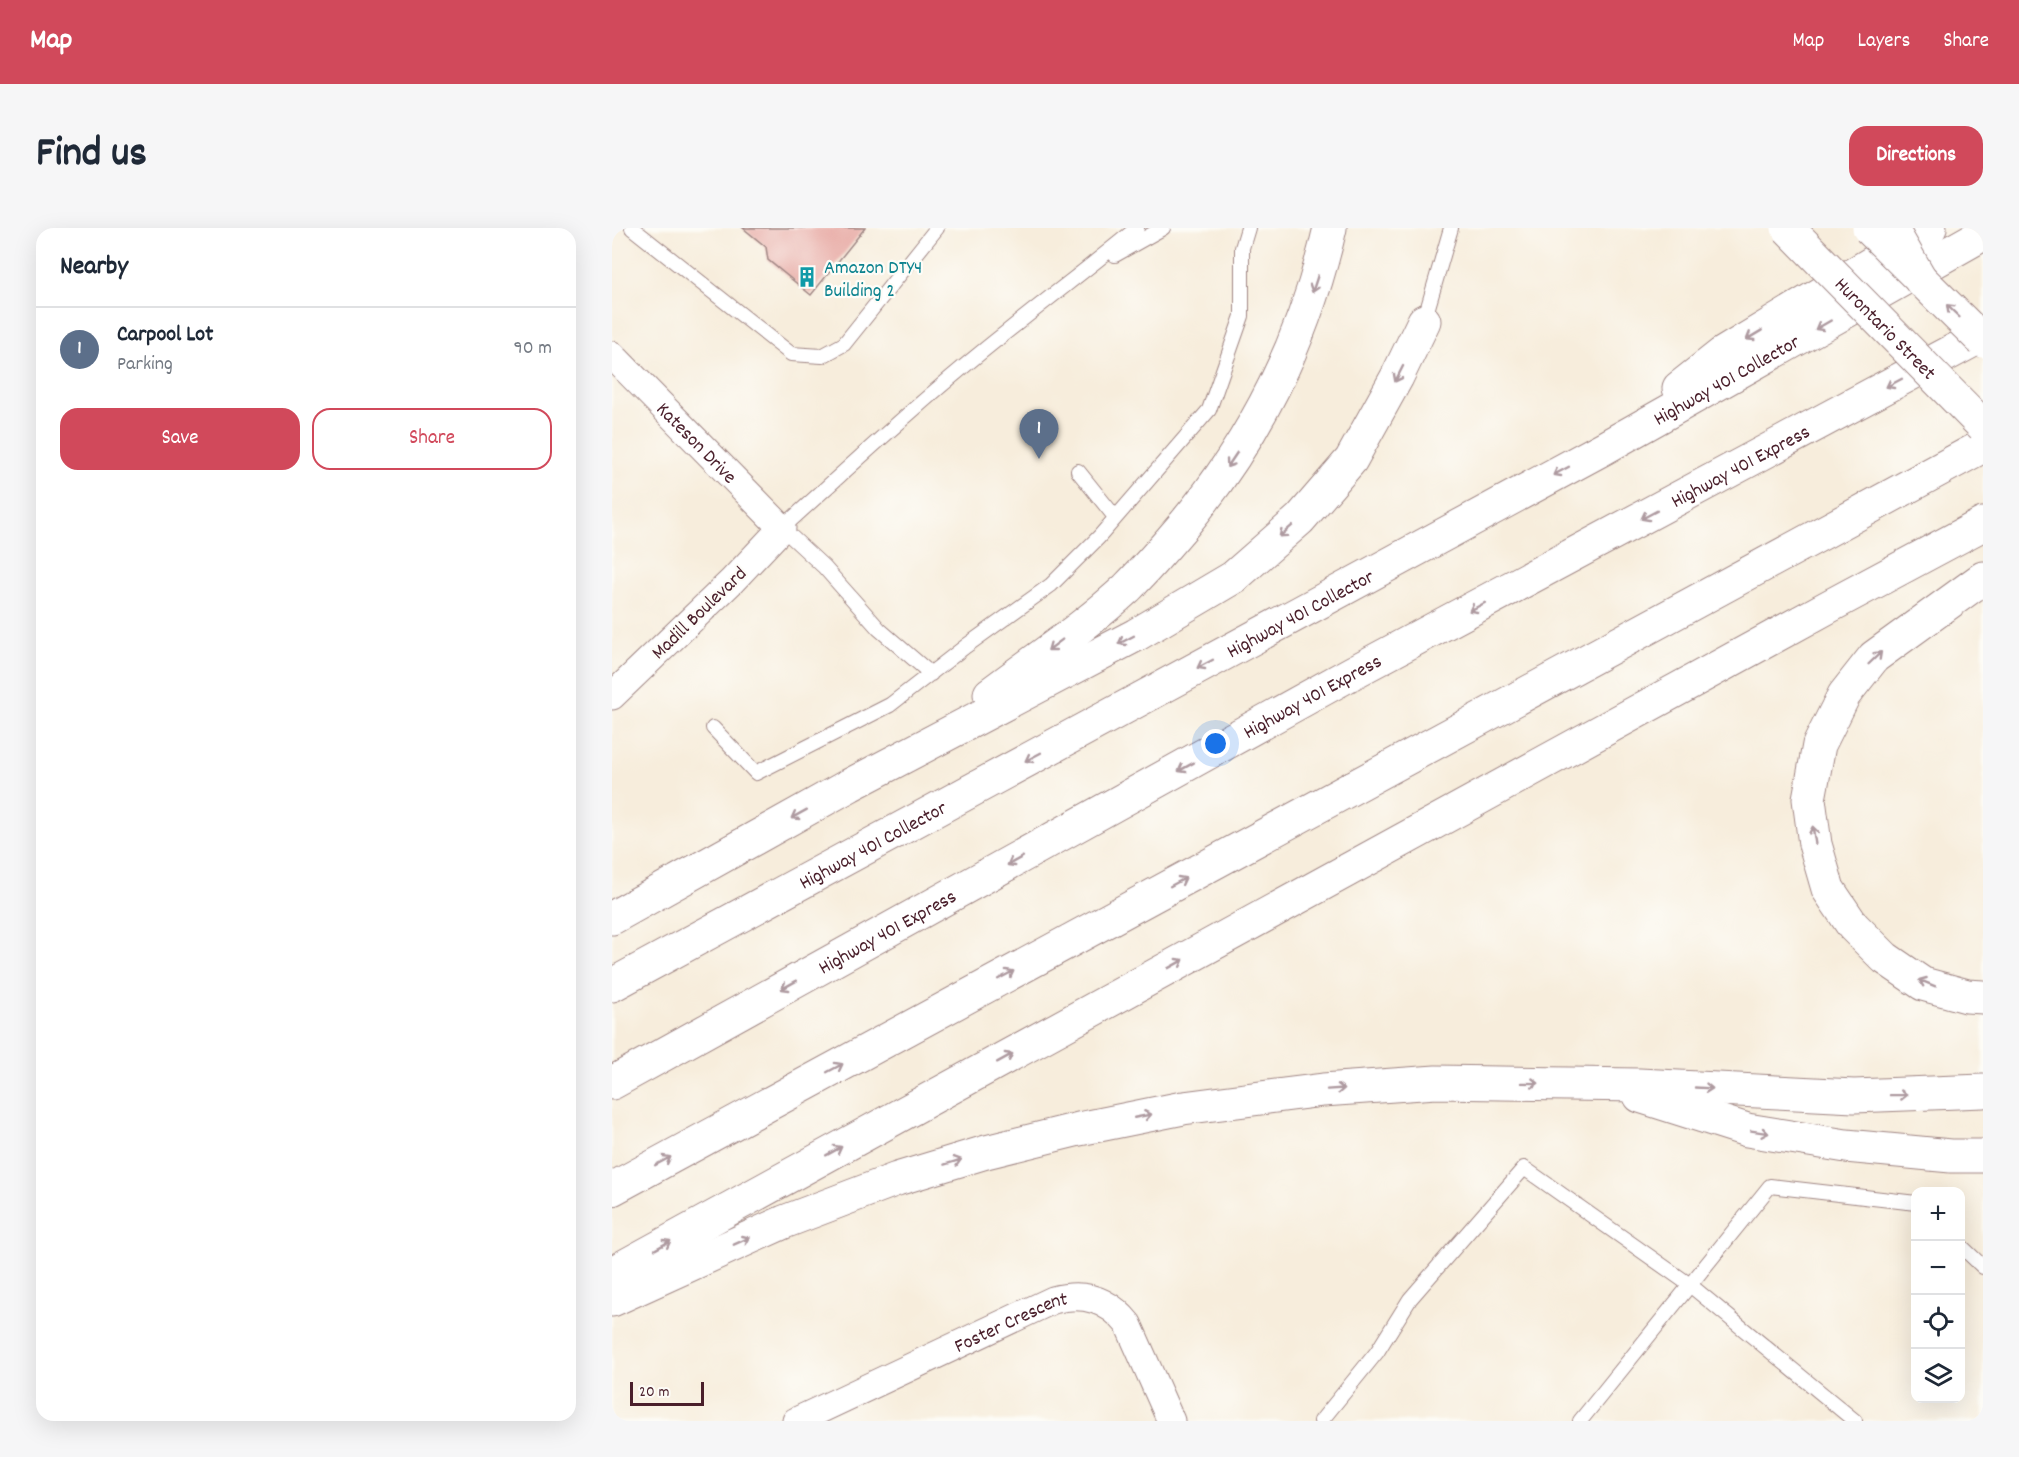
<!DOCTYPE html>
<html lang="en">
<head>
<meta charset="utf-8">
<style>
	:root { --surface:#fff; --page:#f6f6f7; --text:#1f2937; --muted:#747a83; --line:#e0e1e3; --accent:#d1495b }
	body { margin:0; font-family:Dekko,sans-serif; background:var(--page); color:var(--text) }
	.controls { position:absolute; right:18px; bottom:18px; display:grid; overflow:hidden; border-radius:12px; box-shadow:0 6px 24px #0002 }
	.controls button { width:54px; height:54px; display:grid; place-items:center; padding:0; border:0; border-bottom:2px solid var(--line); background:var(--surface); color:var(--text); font:30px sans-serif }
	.scale { position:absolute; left:18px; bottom:15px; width:74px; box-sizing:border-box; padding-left:6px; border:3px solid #4a1f2b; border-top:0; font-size:16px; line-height:21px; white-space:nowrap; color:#4a1f2b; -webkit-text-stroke:4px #fdfcf7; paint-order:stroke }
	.you { position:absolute; left:604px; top:516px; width:21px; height:21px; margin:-15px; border:4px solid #fff; border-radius:50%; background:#1a73e8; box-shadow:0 0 0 9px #1a73e833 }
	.badge { display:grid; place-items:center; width:39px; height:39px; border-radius:50%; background:var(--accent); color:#fff; font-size:20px; font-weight:700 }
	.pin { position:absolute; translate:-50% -50px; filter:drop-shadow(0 2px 3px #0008) }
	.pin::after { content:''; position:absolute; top:32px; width:21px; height:18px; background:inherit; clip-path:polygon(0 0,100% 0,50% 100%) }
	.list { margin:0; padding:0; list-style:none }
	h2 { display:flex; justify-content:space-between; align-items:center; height:78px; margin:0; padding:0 24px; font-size:26px }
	h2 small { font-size:20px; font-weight:400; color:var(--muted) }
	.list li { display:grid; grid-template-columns:39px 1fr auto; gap:18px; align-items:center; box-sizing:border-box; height:84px; padding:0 24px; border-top:2px solid var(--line) }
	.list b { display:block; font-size:22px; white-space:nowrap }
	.list p { margin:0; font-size:20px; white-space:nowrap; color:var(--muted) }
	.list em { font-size:20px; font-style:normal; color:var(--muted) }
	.actions { display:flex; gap:12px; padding:18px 24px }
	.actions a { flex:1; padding:14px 0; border:2px solid var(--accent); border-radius:18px; text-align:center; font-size:21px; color:var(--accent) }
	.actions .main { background:var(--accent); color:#fff }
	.icon { flex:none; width:33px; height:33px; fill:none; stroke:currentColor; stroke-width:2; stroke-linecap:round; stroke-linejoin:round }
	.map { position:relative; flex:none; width:1371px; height:1193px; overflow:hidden; border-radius:18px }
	header { display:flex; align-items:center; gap:36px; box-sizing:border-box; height:84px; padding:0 30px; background:var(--accent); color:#fff }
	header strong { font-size:28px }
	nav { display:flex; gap:33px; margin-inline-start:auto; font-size:21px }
	.intro { display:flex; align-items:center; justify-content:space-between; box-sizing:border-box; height:144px; padding:0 36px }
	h1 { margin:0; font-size:42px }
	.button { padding:15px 27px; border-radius:18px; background:var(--accent); color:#fff; font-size:21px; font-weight:700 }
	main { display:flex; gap:36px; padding:0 36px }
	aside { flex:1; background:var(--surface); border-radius:18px; box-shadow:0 6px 24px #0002 }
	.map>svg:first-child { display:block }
	.building { fill:#e7a7a2 }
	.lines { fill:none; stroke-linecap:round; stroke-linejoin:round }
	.lane-casing { stroke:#a08684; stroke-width:16 }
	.street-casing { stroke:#a08684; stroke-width:29 }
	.highway-casing { stroke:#a08684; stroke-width:35 }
	.lane { stroke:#fff; stroke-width:14 }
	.street { stroke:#fff; stroke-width:27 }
	.highway { stroke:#fff; stroke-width:33 }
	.primary-bridge-casing { stroke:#a08684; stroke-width:35; stroke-linecap:butt }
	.highway-bridge-casing { stroke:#a08684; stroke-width:35; stroke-linecap:butt }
	.primary-bridge { stroke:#fff; stroke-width:33 }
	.highway-bridge { stroke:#fff; stroke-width:33 }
	.oneway { stroke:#ae9aa0 }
	.labels { text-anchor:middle; stroke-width:4.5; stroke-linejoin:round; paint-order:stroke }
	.culture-label { font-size:20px; fill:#0d838f; stroke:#fdfcf7; text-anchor:start }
	.street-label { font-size:20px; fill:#4a1f2b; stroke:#fdfcf7 }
</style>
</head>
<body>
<header>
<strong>Map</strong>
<nav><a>Map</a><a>Layers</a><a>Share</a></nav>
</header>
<div class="intro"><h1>Find us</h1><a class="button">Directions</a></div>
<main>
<aside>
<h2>Nearby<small></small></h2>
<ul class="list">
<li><span class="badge" style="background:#5c6f8a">1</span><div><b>Carpool Lot</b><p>Parking</p></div><em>90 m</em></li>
</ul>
<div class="actions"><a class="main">Save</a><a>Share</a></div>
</aside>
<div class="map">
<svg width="1371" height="1193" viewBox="0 0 1371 1193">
	<rect width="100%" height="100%" fill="#fdfcf7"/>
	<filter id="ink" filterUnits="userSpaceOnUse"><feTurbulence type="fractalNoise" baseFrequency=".0167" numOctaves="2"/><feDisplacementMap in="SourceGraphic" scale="12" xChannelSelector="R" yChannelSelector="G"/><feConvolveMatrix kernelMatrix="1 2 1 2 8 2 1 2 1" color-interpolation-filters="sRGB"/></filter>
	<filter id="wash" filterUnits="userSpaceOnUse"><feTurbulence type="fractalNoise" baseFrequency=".008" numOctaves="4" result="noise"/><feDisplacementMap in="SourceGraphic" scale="24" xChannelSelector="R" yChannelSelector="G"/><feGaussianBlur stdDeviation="1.35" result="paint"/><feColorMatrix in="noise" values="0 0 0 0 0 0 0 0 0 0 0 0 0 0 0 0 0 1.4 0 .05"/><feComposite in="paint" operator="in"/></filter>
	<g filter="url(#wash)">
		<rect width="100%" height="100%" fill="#f7eddc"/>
		<g id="blocks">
			<path class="building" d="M131,0H253L199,67L156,32L154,19Z"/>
		</g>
	</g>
	<g filter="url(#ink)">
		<use href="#blocks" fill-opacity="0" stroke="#a08684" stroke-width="1.5"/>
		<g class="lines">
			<g class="lane-casing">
				<path id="lane" d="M20,0L179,126L210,128L232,116L325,0
					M503,27L551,0
					M812,93L839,0
					M466,243L503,289
					M319,446L267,401L212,339L170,300C244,233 318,164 397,102C439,68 483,35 525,0
					M101,500L144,545L278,477L354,418L439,357L487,309L597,182L630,88V20L636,0
					M1348,1017L1371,1039
					M709,1193L765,1124L798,1071L912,940L1078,1057L1243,1193
					M968,1193L1158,958L1304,975"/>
			</g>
			<g class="street-casing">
				<g id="street">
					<path id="s1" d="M0,127L170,300L120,353L0,468"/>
					<path id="s2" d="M184,1193L441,1072C471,1064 496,1071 516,1096L559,1193"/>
				</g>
			</g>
			<g class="highway-casing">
				<g id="highway">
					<path d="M1067,160L1110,126L1318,0"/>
					<path d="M1371,350L1262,429L1232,467L1207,517L1197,571L1203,616L1216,661L1241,698L1273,730L1311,756L1355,768L1371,769"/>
					<path d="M378,466C424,431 473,399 515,360C534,341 552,320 570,299C644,210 692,113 718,0"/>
					<path d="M0,690L238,557L524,407L622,349L688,291L739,232L785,149L812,93"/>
					<path id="s3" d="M0,757L992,220L1371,6"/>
					<path id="s4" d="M0,855L740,445L1371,107"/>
					<path d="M1028,868L1135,902L1234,918L1339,928H1371"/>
					<path d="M0,961L1371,218"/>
					<path d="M0,1045L1216,379L1371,296"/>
					<path d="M0,1072L172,994L285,951L374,924L467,901L571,880L711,862L824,854L1027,857L1242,868L1371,863"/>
				</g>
			</g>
			<use href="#lane" class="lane"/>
			<use href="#street" class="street"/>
			<use href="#highway" class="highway"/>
			<g class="primary-bridge-casing">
				<g id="primary-bridge">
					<path id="s5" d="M1176,0L1371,198"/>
					<path d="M1257,0L1371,113"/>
				</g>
			</g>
			<g class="highway-bridge-casing">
				<path id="highway-bridge" d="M1279,0L1310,54"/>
			</g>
			<use href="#primary-bridge" class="primary-bridge"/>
			<use href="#highway-bridge" class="highway-bridge"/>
		</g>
		<defs><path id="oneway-shaft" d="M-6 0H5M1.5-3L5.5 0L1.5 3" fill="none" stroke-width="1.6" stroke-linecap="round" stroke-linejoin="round" transform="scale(1.5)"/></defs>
		<g class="oneway">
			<use href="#oneway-shaft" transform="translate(703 56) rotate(108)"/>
			<use href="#oneway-shaft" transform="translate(1341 83) rotate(-136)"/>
			<use href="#oneway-shaft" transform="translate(1211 97) rotate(150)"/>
			<use href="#oneway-shaft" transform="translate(1142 107) rotate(149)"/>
			<use href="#oneway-shaft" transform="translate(787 146) rotate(117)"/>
			<use href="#oneway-shaft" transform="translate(1282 155) rotate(152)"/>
			<use href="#oneway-shaft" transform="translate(620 232) rotate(124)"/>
			<use href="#oneway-shaft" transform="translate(949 243) rotate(152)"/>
			<use href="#oneway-shaft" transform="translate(1037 287) rotate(152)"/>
			<use href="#oneway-shaft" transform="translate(674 303) rotate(139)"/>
			<use href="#oneway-shaft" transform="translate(865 379) rotate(152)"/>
			<use href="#oneway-shaft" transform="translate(514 412) rotate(152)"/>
			<use href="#oneway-shaft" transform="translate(443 417) rotate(143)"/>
			<use href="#oneway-shaft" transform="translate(1263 430) rotate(-44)"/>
			<use href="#oneway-shaft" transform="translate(593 436) rotate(152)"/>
			<use href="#oneway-shaft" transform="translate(421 529) rotate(152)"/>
			<use href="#oneway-shaft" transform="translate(574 539) rotate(151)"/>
			<use href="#oneway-shaft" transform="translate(187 586) rotate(151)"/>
			<use href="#oneway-shaft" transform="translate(1202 607) rotate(-99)"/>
			<use href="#oneway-shaft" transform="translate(403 633) rotate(151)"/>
			<use href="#oneway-shaft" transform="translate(566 654) rotate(-28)"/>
			<use href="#oneway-shaft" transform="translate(564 736) rotate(-29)"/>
			<use href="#oneway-shaft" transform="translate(394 747) rotate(-28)"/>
			<use href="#oneway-shaft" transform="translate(1315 755) rotate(-158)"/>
			<use href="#oneway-shaft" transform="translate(177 757) rotate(151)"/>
			<use href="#oneway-shaft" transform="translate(393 830) rotate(-29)"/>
			<use href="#oneway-shaft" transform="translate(223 840) rotate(-28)"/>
			<use href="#oneway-shaft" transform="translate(918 855) rotate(1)"/>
			<use href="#oneway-shaft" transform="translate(1092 860) rotate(3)"/>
			<use href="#oneway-shaft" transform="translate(724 861) rotate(-4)"/>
			<use href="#oneway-shaft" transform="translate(1287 867) rotate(-1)"/>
			<use href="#oneway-shaft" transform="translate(531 888) rotate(-11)"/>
			<use href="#oneway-shaft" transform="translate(1148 904) rotate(9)"/>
			<use href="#oneway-shaft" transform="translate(222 923) rotate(-29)"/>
			<use href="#oneway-shaft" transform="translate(51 933) rotate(-28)"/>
			<use href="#oneway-shaft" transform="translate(341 934) rotate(-17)"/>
			<use href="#oneway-shaft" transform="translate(130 1013) rotate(-24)"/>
			<use href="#oneway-shaft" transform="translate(51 1017) rotate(-29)"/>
		</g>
	</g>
	<defs>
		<g id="building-bare" transform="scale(1.62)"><path d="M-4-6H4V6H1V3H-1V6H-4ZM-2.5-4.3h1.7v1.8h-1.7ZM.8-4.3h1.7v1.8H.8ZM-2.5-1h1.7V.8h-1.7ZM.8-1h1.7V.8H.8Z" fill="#0f9aa8" stroke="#fdfcf7" stroke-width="2.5" paint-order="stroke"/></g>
	</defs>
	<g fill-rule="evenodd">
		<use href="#building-bare" x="195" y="49"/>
	</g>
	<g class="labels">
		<g class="culture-label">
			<text x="212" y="45">Amazon DTY4<tspan x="212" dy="23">Building 2</tspan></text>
		</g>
		<g class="street-label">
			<text dy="7" stroke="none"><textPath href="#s5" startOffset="140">Hurontario Street</textPath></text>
			<text dy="7" stroke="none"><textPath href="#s3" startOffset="1268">Highway 401 Collector</textPath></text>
			<text dy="7" stroke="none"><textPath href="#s1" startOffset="122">Kateson Drive</textPath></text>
			<text dy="7" stroke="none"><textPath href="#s4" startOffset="1286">Highway 401 Express</textPath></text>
			<text transform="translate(86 384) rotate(-44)" y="7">Madill Boulevard</text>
			<text dy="7" stroke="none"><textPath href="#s3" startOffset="782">Highway 401 Collector</textPath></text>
			<text dy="7" stroke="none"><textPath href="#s4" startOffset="800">Highway 401 Express</textPath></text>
			<text dy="7" stroke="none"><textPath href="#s3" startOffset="296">Highway 401 Collector</textPath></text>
			<text dy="7" stroke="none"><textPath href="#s4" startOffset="314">Highway 401 Express</textPath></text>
			<text dy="7" stroke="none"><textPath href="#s2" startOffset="237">Foster Crescent</textPath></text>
		</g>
	</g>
</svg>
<div class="controls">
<button>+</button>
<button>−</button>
<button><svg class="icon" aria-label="locate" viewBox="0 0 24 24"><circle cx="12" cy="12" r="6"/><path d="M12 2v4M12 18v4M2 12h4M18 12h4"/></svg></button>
<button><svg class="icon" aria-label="layers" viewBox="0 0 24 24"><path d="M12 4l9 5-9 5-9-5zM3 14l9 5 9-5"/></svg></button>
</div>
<div class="scale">20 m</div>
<div class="you"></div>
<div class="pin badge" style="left:427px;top:231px;background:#5c6f8a">1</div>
</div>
</main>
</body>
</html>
